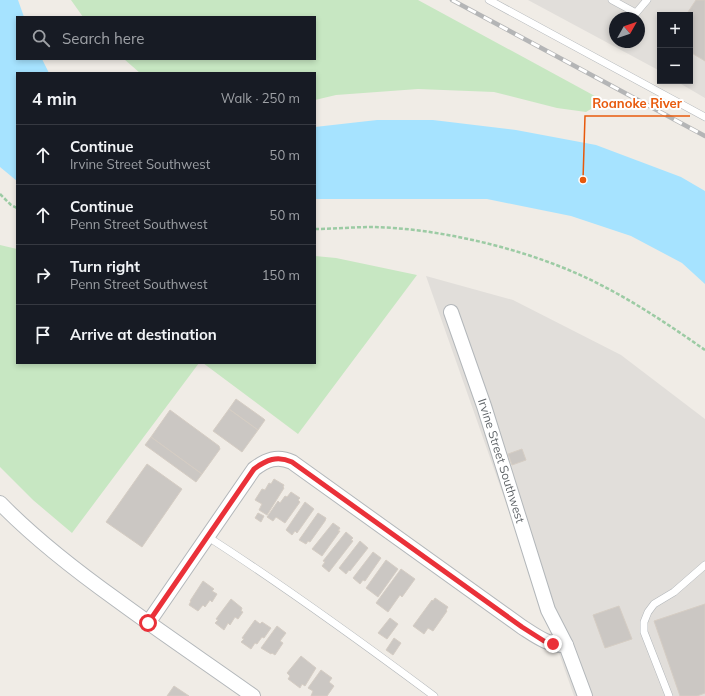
<!DOCTYPE html>
<html lang="en">
<head>
<meta charset="utf-8">
<style>
	:root { --surface:#171b24; --page:#242831; --text:#f1f3f6; --muted:#9ea1a6; --line:#363941 }
	body { margin:0; font-family:Mulish,sans-serif; background:var(--page); color:var(--text) }
	.controls { position:absolute; right:12px; top:12px; display:grid; overflow:hidden; border-radius:0px; box-shadow:0 2px 6px #0003 }
	.controls button { width:36px; height:36px; display:grid; place-items:center; padding:0; border:0; border-bottom:1px solid var(--line); background:var(--surface); color:var(--text); font:20px sans-serif }
	.compass { position:absolute; left:609px; top:12px; width:36px; height:36px; border-radius:50%; background:var(--surface); box-shadow:0 2px 6px #0003; rotate:50deg }
	.stop { position:absolute; width:12px; height:12px; margin:-9px; border:3px solid #ea3139; border-radius:50%; background:#fff }
	.stop.end { background:#ea3139; border-color:#fff; box-shadow:0 1px 4px #0008 }
	.list { margin:0; padding:0; list-style:none }
	h2 { display:flex; justify-content:space-between; align-items:center; height:52px; margin:0; padding:0 16px; font-size:17px }
	h2 small { font-size:13px; font-weight:400; color:var(--muted) }
	.list li { display:grid; grid-template-columns:26px 1fr auto; gap:12px; align-items:center; box-sizing:border-box; height:60px; padding:0 16px; border-top:1px solid var(--line) }
	.list b { display:block; font-size:15px; white-space:nowrap }
	.list p { margin:0; font-size:13px; white-space:nowrap; color:var(--muted) }
	.list em { font-size:13px; font-style:normal; color:var(--muted) }
	.icon { flex:none; width:22px; height:22px; fill:none; stroke:currentColor; stroke-width:2; stroke-linecap:round; stroke-linejoin:round }
	.map { position:relative; flex:none; width:705px; height:696px; overflow:hidden }
	.search { position:absolute; background:var(--surface); box-shadow:0 2px 6px #0003; left:16px; top:16px; width:300px; height:44px; display:flex; align-items:center; gap:10px; box-sizing:border-box; padding:0 14px; border-radius:0px; color:var(--muted); font-size:15px }
	.panel { position:absolute; background:var(--surface); box-shadow:0 2px 6px #0003; left:16px; top:72px; width:300px; height:292px; border-radius:0px }
	.map>svg:first-child { display:block }
	.industrial { fill:#e1deda; fill-rule:evenodd }
	.green { fill:#c7e7c2 }
	.water { fill:#a6e3ff }
	.building { fill:#cbc7c3; stroke:#d5cdc4 }
	.lines { fill:none; stroke-linecap:round; stroke-linejoin:round }
	.lane-casing { stroke:#b3b7ba; stroke-width:8 }
	.street-casing { stroke:#b3b7ba; stroke-width:16 }
	.path { stroke:#9ccba4; stroke-width:2.5; stroke-dasharray:4 2; stroke-linecap:butt }
	.lane { stroke:#fff; stroke-width:7 }
	.street { stroke:#fff; stroke-width:14 }
	.rail-casing { stroke:#b4b5b6; stroke-width:4.5 }
	.rail { stroke:#fff; stroke-width:3; stroke-dasharray:9; stroke-linecap:butt }
	.route { stroke:#ea3139; stroke-width:5 }
	.labels { text-anchor:middle; stroke-width:4; stroke-linejoin:round; paint-order:stroke }
	.street-label { font-size:12px; fill:#5d6266; stroke:#fff }
	.leader { fill:none; stroke:#e8590c; stroke-width:1.5 }
	.callout-dot { fill:#e8590c; stroke:#fff; stroke-width:1.5 }
	.callout-label { font-size:13px; text-anchor:middle; font-weight:bold; fill:#e8590c; stroke:#fff; stroke-width:4; stroke-linejoin:round; paint-order:stroke }
</style>
</head>
<body>
<div class="map">
<svg width="705" height="696" viewBox="0 0 705 696">
	<rect width="100%" height="100%" fill="#f0ece6"/>
	<path class="industrial" d="M528,0H705V98L676,81H690V15H660V71ZM615,18H639V42H615Z
		M426,276L513,300L621,355L705,419V696H574Z"/>
	<path class="green" d="M71,0H418L604,101L586,112L557,108L494,92L418,89L336,95L315,100V73H140L124,59H315V17H83Z
		M0,245L17,249V363H199L72,533L33,500L0,467Z
		M315,256L336,258L417,275L298,434L203,363H315Z"/>
	<path class="water" d="M0,0H18L24,17H17V59H42L49,73H17V181L0,167Z
		M377,120H433L516,130L596,145L681,177L705,191V284L682,263L631,236L571,216L487,199H315V127Z"/>
	<path class="building" d="M696,0H705V61L690,52V15H686Z
		M236,399L264,419L265,420L258,430L229,409Z
		M229,409L258,430L242,452L213,431Z
		M170,410L219,446L220,449L202,474L151,437Z
		M151,437L202,474L196,482L145,445Z
		M522,449L526,460L512,465L508,454Z
		M147,464L182,489L142,547L106,522Z
		M274,479L284,485L283,487L284,488L267,515L259,510L262,504L255,500L262,489L265,490L269,483L271,484Z
		M291,492L300,498L298,500L300,502L285,523L276,517L273,521L267,517L278,501L280,503L285,496L287,497Z
		M305,502L314,509L297,533L295,531L292,535L286,530Z
		M258,513L264,516L261,522L255,518Z
		M318,513L326,518L325,521L310,542L308,541L306,544L299,540Z
		M333,523L340,528L338,531H340L322,556L312,549Z
		M346,532L353,538L351,540L353,541L329,572L322,566L325,562L323,561Z
		M360,541L368,548L350,571L349,570L346,574L339,568Z
		M373,552L381,558L365,581L363,580L360,584L353,578Z
		M386,560L398,569L378,597L366,588Z
		M401,569L415,579L402,597L400,595L388,612L376,603Z
		M203,581L214,589L212,591L217,594L212,602L210,600L205,607L203,605L198,611L189,605L191,601H190Z
		M435,598L448,607L446,610L447,611L433,631L428,628L424,634L413,626L432,600L433,601Z
		M231,599L242,608L241,611L243,612L238,619L235,617L230,625L228,623L224,630L215,623L218,620L216,619Z
		M705,604V693L697,696H680L654,621Z
		M619,606L632,639L605,648L593,615Z
		M390,618L398,624L387,639L378,633Z
		M255,620L260,624L262,622L271,628L264,638L262,637L257,644L255,643L251,649L241,642L244,639L242,638Z
		M277,626L286,633L280,641L283,643L275,655L272,653L271,654L261,648Z
		M394,638L401,643L393,655L386,650Z
		M301,656L316,668L305,686L302,684L300,688L288,679L290,676L287,673Z
		M321,670L332,678L329,682L334,686L327,696H311L313,691L308,688Z
		M174,686L189,696H167Z"/>
	<g class="lines">
		<g class="lane-casing">
			<path id="lane" d="M489,0L705,117
				M612,0L636,13L647,0
				M208,537C286,587 360,641 434,696
				M669,696L644,632V622L648,612L654,604L674,592L705,565"/>
		</g>
		<g class="street-casing">
			<g id="street">
				<path id="s1" d="M451,312L484,406L548,610L566,645L585,696"/>
				<path d="M0,503C36,540 75,570 117,600C162,633 208,664 253,696"/>
				<path d="M148,623L254,469C266,460 277,455 292,462L522,627C536,636 549,646 566,645"/>
			</g>
		</g>
		<path class="path" d="M0,194L11,205L17,208
			M315,229C334,229 353,227 372,227C437,228 520,248 578,274C623,294 665,322 705,350"/>
		<use href="#lane" class="lane"/>
		<use href="#street" class="street"/>
		<g class="rail-casing">
			<path id="rail" d="M452,0L705,136"/>
		</g>
		<use href="#rail" class="rail"/>
	</g>
	<g class="lines">
		<path class="route" d="M148,623L254,469C266,460 277,455 292,462L522,627L544,641L553,644"/>
	</g>
	<g class="labels">
		<g class="street-label">
			<text dy="4" stroke="none"><textPath href="#s1" startOffset="157">Irvine Street Southwest</textPath></text>
		</g>
	</g>
	<path class="leader" d="M583 180L585 116H690"/>
	<circle class="callout-dot" cx="583" cy="180" r="4"/>
	<g class="callout-label">
		<text x="637" y="108">Roanoke River</text>
	</g>
</svg>
<div class="controls">
<button>+</button>
<button>−</button>
</div>
<svg class="compass" viewBox="-18 -18 36 36"><path d="M0-13l5 13h-10z" fill="#e53935"/><path d="M0 13l5-13h-10z" fill="#9ea1a6"/></svg>
<div class="stop" style="left:148px;top:623px"></div>
<div class="stop end" style="left:553px;top:644px"></div>
<div class="search"><svg class="icon" aria-label="search" viewBox="0 0 24 24"><circle cx="10" cy="10" r="6"/><path d="M15 15l6 6"/></svg>Search here</div>
<section class="panel">
<h2>4 min<small>Walk · 250 m</small></h2>
<ul class="list">
<li><svg class="icon" aria-label="ahead" viewBox="0 0 24 24"><path d="M12 20V5M6 11l6-6 6 6"/></svg><div><b>Continue</b><p>Irvine Street Southwest</p></div><em>50 m</em></li>
<li><svg class="icon" aria-label="ahead" viewBox="0 0 24 24"><path d="M12 20V5M6 11l6-6 6 6"/></svg><div><b>Continue</b><p>Penn Street Southwest</p></div><em>50 m</em></li>
<li><svg class="icon" aria-label="right" viewBox="0 0 24 24"><path d="M7 20v-9h11M14 6l5 5-5 5"/></svg><div><b>Turn right</b><p>Penn Street Southwest</p></div><em>150 m</em></li>
<li><svg class="icon" aria-label="arrive" viewBox="0 0 24 24"><path d="M6 21V4h12l-3 4 3 4H6"/></svg><div><b>Arrive at destination</b></div></li>
</ul>
</section>
</div>
</body>
</html>
